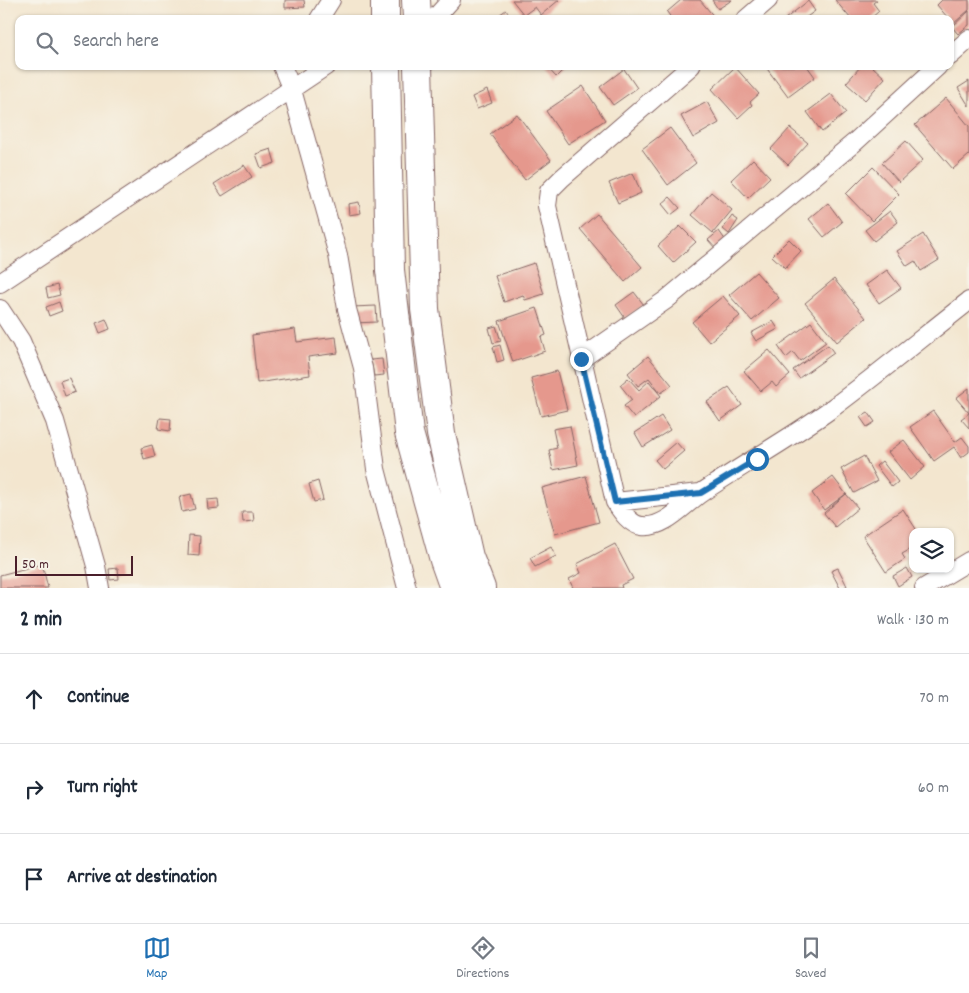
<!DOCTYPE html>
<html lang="en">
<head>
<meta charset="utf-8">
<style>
	:root { --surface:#fff; --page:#f2f2f3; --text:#1f2937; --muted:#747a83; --line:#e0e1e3; --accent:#1f6fb2 }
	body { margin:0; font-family:Dekko,sans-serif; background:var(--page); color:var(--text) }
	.controls { position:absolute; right:15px; bottom:15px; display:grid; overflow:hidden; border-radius:10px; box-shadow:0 1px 4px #0004 }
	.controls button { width:45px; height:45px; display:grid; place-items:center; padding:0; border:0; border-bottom:1px solid var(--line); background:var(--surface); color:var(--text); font:25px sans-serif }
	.scale { position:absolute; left:15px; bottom:12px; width:118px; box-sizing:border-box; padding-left:5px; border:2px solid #4a1f2b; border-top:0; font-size:14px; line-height:18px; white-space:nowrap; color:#4a1f2b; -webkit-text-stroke:4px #f7f3e8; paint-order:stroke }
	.stop { position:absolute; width:15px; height:15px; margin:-11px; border:4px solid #1f6fb2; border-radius:50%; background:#fff }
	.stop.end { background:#1f6fb2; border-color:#fff; box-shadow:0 1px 5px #0008 }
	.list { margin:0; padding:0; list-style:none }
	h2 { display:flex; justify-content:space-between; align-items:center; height:65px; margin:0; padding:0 20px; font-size:21px }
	h2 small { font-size:16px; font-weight:400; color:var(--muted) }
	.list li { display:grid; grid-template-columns:32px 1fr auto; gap:15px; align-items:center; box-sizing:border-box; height:90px; padding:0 20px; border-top:1px solid var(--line) }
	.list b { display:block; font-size:19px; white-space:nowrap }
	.list em { font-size:16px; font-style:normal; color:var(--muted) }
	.icon { flex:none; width:28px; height:28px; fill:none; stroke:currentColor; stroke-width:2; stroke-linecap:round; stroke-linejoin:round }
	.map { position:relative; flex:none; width:969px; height:588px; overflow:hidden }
	.search { position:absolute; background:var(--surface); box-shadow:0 1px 4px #0004; left:15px; right:15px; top:15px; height:55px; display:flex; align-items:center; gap:12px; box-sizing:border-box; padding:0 18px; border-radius:10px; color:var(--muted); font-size:19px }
	.sheet { height:335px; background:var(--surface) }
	nav { display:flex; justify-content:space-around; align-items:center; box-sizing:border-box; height:70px; border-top:1px solid var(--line); background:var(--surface); font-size:14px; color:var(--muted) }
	nav a { display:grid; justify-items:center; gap:2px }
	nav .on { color:var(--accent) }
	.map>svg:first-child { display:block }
	.building { fill:#e5988d }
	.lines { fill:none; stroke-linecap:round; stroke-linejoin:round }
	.minor-casing { stroke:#856564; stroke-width:20 }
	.trunk-casing { stroke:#856564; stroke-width:30 }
	.minor { stroke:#fff; stroke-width:18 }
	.trunk { stroke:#fff; stroke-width:28 }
	.route { stroke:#1f6fb2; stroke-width:6 }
</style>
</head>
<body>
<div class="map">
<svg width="969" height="588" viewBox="0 0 969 588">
	<rect width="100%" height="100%" fill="#f7f3e8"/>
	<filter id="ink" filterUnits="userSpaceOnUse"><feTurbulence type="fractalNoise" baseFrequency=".02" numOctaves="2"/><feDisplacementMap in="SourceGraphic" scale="10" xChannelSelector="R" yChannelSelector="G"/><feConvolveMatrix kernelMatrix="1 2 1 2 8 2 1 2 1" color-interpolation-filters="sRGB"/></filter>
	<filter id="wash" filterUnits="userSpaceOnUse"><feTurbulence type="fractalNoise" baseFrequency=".0096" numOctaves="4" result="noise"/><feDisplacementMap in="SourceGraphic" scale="20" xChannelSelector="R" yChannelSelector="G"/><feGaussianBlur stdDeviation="1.12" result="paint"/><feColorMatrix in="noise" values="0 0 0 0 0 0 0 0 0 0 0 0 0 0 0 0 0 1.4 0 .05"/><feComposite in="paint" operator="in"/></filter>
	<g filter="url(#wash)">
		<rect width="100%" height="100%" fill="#f3e6cf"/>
		<g id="blocks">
			<path class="building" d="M285,0H304L305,7L285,8Z
				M512,0H559L541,15L535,7L524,15Z
				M681,0H700L716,19H672L667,12Z
				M712,0H732L718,9Z
				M835,0H877L873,3L879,11L870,19H851Z
				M942,0H969V10L953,24L937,5Z
				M808,1L815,11L804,19H785Z
				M506,10L512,19H493Z
				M969,11V25L958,34L952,27Z
				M546,66H567L556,77Z
				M765,66H807L815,77L788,97Z
				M861,66H872L885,78L865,100L846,83Z
				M735,67L759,94L750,102L752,105L738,118L712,89Z
				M624,69L637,88L613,105L600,87Z
				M969,81V106L958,88Z
				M583,86L605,120L568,144L546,111Z
				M487,90L492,103L477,109L472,97Z
				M831,94L846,113L822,132L807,112Z
				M946,98L969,126V155L953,169L915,125Z
				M707,102L719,123L693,138L681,116Z
				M517,114L551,160L525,180L490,134Z
				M670,128L696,163L668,185L642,149Z
				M790,128L808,143L788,165L771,149Z
				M906,141L923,160L899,182L882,163Z
				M271,149L275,163L261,168L256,154Z
				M753,159L770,177L748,198L731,180Z
				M244,165L252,177L222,196L214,184Z
				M873,167L899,194L872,221L846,194Z
				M633,173L641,193L618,203L609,183Z
				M711,192L732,210L713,233L692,215Z
				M670,197L680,208L671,215L662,204Z
				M359,202L361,213L349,215L348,204Z
				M828,203L842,222L824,237L809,219Z
				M890,211L898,222L874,241L865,230Z
				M597,214L642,267L625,282L580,229Z
				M732,216L738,220L729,234L723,229Z
				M680,226L696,242L673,263L658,246Z
				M719,231L726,241L716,249L708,240Z
				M923,234L939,260L921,271L915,261L907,266L897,251Z
				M789,239L801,251L785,268L772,256Z
				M534,263L544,294L525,300L523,295L504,302L495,276Z
				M887,270L901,288L879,303L866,285Z
				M756,272L779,298L752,321L729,295Z
				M834,279L866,318L837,342L805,303Z
				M57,285L60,295L48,298L46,288Z
				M634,292L644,305L625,318L616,305Z
				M723,296L740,316L709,342L692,322Z
				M59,302L62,311L49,316L46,307Z
				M376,306L377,322L353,323L352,307Z
				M537,308L546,335L541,337L545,351L513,362L499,321Z
				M106,319L110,329L100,333L96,323Z
				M773,321L778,329L756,341L751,333Z
				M811,322L826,342L800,361L793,352L786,358L778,346Z
				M496,326L501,341L493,343L489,328Z
				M295,329L297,342L336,337L338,353L308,357L310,375L257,383L252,335Z
				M500,345L504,360L497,362L493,347Z
				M828,345L834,353L799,378L793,370Z
				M769,350L790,375L776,387L772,382L761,391L744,371Z
				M648,356L672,385L661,393L649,378L638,386L628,373Z
				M382,359L384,375L374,376L371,360Z
				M557,371L567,410L541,416L531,378Z
				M69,378L75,392L65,396L60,381Z
				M628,378L639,390L649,381L661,396L634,418L624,406L632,400L620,385Z
				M729,387L742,405L720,421L707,402Z
				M969,388V428L961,419L969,413L956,398Z
				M933,411L955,442L962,437L969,446V452L961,458L954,447L934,461L910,427Z
				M868,412L875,422L867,427L860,417Z
				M661,416L670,430L643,447L635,433Z
				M160,418L171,419L170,431L158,429Z
				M570,426L578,465L553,470L549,450L557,448L553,429Z
				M904,440L925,467L910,480L888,452Z
				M676,442L684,451L663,469L655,460Z
				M152,445L155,456L144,459L141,448Z
				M864,456L877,481L854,493L841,469Z
				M882,461L898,482L892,487L876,466Z
				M586,476L599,522L555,534L542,488Z
				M833,477L846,494L824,510L812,493Z
				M318,481L323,500L314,502L309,484Z
				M191,494L195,509L182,512L179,497Z
				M846,494L858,508L835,527L824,513Z
				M218,499L219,508L208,509L207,500Z
				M903,509L918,532H913V548L902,554L905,559L886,572L863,536Z
				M242,512H253L254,521L243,522Z
				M189,535L200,536L199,556L188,555Z
				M615,544L633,579L621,585L622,588H573L569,579L581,573L577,564Z
				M551,547L556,556L535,567L530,558Z
				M42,564L48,588H0V575Z
				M118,568L119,579L110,580L109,569Z
				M838,568L847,586L843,588H840L831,571Z
				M907,568L912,577L898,586L893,576Z"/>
		</g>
	</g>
	<g filter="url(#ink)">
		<use href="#blocks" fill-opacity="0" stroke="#856564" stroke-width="1"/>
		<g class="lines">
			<g class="minor-casing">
				<path id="minor" d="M319,19L331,0
					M434,19L451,0
					M746,19L768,0
					M950,56L969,39
					M282,66L292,90L338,255L347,309L363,368L376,469L407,588
					M691,66L562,178L549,191L547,206L615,502C621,511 630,525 642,526C664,529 685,504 701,493C744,464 789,439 831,409C878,374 923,337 969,301
					M0,283L326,66
					M0,309L21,341L55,421L96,566L100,588
					M581,359L666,300L855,142L938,66
					M615,502L700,493
					M924,588L969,561"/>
			</g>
			<g class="trunk-casing">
				<path id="trunk" d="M385,0V19
					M416,0L417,19
					M386,66L390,270L409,433L444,560L454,588
					M418,66L425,309L441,434L469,557L481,588"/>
			</g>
			<use href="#minor" class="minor"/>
			<use href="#trunk" class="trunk"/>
		</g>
	</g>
	<g class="lines" filter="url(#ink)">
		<path class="route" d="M581,359L615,502L701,493L757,459"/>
	</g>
</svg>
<div class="controls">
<button><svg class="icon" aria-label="layers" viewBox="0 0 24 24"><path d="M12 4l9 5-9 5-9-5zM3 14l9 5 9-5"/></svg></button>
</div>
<div class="scale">50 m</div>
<div class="stop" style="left:757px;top:459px"></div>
<div class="stop end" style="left:581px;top:359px"></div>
<div class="search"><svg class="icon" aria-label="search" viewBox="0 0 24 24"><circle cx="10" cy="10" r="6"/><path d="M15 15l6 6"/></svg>Search here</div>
</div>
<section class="sheet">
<h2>2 min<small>Walk · 130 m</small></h2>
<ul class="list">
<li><svg class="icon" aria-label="ahead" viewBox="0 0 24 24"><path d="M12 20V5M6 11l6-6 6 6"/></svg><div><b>Continue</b></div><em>70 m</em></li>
<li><svg class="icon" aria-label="right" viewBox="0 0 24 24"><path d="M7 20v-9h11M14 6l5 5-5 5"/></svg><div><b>Turn right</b></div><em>60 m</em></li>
<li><svg class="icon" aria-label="arrive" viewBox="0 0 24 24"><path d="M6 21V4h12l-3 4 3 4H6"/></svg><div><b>Arrive at destination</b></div></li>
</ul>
</section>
<nav>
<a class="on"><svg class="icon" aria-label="map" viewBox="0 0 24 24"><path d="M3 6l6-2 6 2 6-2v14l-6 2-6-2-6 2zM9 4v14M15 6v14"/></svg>Map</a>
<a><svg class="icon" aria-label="directions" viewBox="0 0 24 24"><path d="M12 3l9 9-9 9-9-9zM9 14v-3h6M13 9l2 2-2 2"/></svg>Directions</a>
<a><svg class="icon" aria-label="saved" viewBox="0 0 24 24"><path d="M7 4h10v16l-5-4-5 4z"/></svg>Saved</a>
</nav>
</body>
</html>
